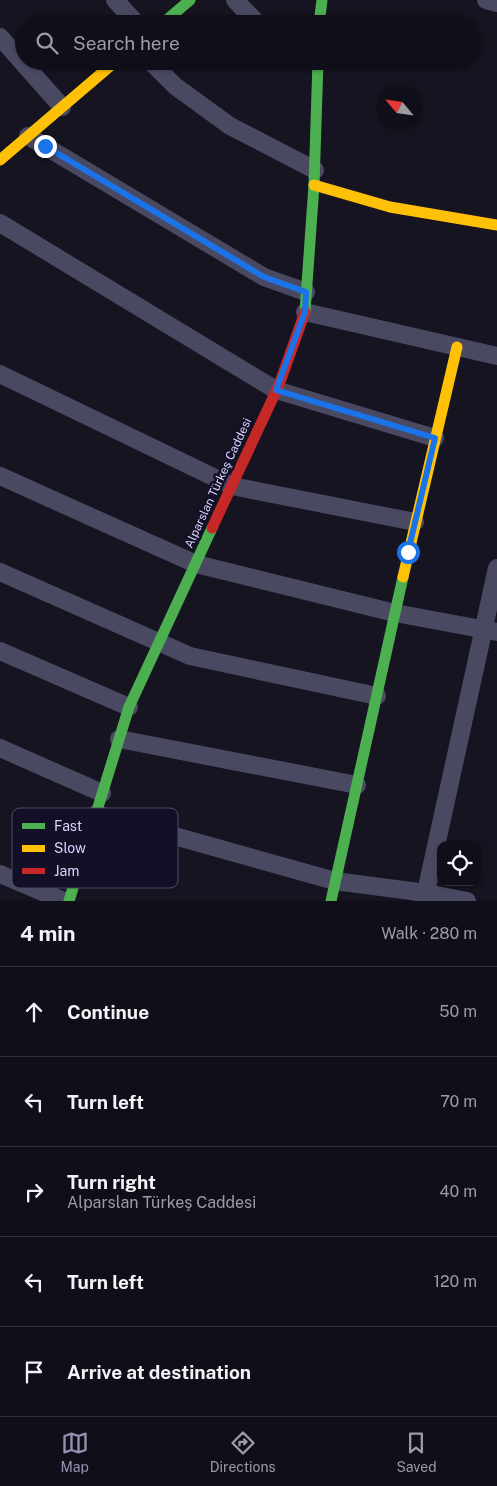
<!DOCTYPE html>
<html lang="en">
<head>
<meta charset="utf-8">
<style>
	:root { --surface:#100f19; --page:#1e1d26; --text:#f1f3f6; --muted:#9c9ca2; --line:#302f38; --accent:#9591b1 }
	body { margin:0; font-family:"Public Sans",sans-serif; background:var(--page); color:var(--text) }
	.controls { position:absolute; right:15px; bottom:15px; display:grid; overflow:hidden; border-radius:10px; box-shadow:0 1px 4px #0004 }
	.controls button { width:45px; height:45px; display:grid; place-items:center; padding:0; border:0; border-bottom:1px solid var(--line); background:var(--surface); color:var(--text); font:25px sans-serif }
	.compass { position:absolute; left:377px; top:85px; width:45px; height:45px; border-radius:50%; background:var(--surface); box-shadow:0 1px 4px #0004; rotate:299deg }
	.stop { position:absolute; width:15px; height:15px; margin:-11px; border:4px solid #1a73e8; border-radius:50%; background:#fff }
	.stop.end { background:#1a73e8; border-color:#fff; box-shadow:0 1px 5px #0008 }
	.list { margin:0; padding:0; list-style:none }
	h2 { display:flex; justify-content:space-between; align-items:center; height:65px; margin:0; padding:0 20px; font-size:21px }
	h2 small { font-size:16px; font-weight:400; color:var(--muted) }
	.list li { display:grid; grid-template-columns:32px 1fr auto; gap:15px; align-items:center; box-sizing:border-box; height:90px; padding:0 20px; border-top:1px solid var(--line) }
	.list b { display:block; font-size:19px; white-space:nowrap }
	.list p { margin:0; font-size:16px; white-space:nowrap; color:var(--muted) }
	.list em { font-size:16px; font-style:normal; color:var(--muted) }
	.icon { flex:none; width:28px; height:28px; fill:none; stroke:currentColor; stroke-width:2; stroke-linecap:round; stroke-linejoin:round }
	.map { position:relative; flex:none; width:497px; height:901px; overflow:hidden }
	.search { position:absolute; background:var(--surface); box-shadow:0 1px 4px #0004; left:15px; right:15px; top:15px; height:55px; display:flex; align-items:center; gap:12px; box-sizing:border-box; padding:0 18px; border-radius:28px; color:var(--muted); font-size:19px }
	.sheet { height:515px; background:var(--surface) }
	nav { display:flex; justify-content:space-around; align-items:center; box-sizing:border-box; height:70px; border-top:1px solid var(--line); background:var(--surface); font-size:14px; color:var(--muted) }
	nav a { display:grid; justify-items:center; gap:2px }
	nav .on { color:var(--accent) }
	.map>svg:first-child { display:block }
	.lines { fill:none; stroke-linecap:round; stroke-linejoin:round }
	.street { stroke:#4a4962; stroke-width:18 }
	.fast { stroke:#4caf50; stroke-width:11 }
	.slow { stroke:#ffc107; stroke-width:11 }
	.jam { stroke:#c62828; stroke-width:11 }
	.route { stroke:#1a73e8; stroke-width:6 }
	.labels { text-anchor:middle; stroke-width:5; stroke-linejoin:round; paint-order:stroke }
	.street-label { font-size:12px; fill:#d9d4ff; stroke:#130f26 }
	.key { fill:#130f26; stroke:#4e4a67; stroke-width:1 }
	.key-label { font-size:14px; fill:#d9d4ff }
</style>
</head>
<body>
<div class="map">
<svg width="497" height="901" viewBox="0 0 497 901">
	<rect width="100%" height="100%" fill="#161421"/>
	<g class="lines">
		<path class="street" d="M115,0L137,24
			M235,0L258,24
			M486,0L497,3
			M0,37L62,107
			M150,61L175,86L230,126L315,170
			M28,136L264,277L306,292
			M0,223L276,390L435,438
			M305,312L497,356
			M0,374L232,486L415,522
			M0,476L196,564L395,613L497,632
			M0,572L190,656L377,696
			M0,651L129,707
			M119,739L357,785
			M0,748L102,793
			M96,814L335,881L426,893L467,901
			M0,874L64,901
			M424,901L497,568"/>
		<path class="fast" d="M162,24L190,0
			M319,24L322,0
			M305,312L314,185L318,61
			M69,901L129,707L212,528
			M331,901L403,577"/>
		<path class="slow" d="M0,160L116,61
			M314,185L390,207L497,225
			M403,577L457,347"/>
		<path class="jam" d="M212,528L279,385L305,312"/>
	</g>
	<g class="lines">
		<path class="route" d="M45,146L264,277L306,292L305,312L276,390L435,438L408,552"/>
	</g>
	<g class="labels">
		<g class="street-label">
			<text transform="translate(218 483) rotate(-65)" y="4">Alparslan Türkeş Caddesi</text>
		</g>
	</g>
	<rect x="12" y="808" width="166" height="80" rx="8" class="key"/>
	<rect x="22" y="823" width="23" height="6" fill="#4caf50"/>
	<rect x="22" y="845" width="23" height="7" fill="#ffc107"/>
	<rect x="22" y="868" width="23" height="6" fill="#c62828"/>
	<g class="key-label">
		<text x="54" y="831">Fast</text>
		<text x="54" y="853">Slow</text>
		<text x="54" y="876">Jam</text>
	</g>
</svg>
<div class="controls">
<button><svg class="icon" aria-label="locate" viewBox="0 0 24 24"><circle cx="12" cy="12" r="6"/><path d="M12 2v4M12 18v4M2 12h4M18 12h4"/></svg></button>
</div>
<svg class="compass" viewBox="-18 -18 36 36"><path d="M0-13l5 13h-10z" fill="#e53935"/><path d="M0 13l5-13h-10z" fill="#9c9ca2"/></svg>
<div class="stop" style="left:408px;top:552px"></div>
<div class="stop end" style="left:45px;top:146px"></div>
<div class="search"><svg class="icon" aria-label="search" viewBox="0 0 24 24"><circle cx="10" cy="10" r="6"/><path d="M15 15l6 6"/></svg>Search here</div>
</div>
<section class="sheet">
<h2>4 min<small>Walk · 280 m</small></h2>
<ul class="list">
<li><svg class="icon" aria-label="ahead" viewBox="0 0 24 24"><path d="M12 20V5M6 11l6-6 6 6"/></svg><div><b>Continue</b></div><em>50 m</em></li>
<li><svg class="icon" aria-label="left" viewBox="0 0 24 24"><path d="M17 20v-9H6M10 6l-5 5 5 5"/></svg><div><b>Turn left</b></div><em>70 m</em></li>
<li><svg class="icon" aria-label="right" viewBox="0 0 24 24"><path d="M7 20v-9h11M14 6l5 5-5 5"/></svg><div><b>Turn right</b><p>Alparslan Türkeş Caddesi</p></div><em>40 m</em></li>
<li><svg class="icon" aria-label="left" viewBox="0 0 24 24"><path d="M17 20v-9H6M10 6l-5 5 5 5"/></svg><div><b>Turn left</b></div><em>120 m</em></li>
<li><svg class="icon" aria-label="arrive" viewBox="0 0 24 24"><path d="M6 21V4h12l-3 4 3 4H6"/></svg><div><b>Arrive at destination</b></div></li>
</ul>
</section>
<nav>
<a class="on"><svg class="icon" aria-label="map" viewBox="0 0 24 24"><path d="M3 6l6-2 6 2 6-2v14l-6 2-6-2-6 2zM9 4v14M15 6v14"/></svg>Map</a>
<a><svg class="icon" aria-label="directions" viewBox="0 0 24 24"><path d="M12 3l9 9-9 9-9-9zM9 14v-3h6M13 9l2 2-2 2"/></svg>Directions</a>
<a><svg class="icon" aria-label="saved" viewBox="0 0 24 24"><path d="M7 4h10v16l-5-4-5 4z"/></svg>Saved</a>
</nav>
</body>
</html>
